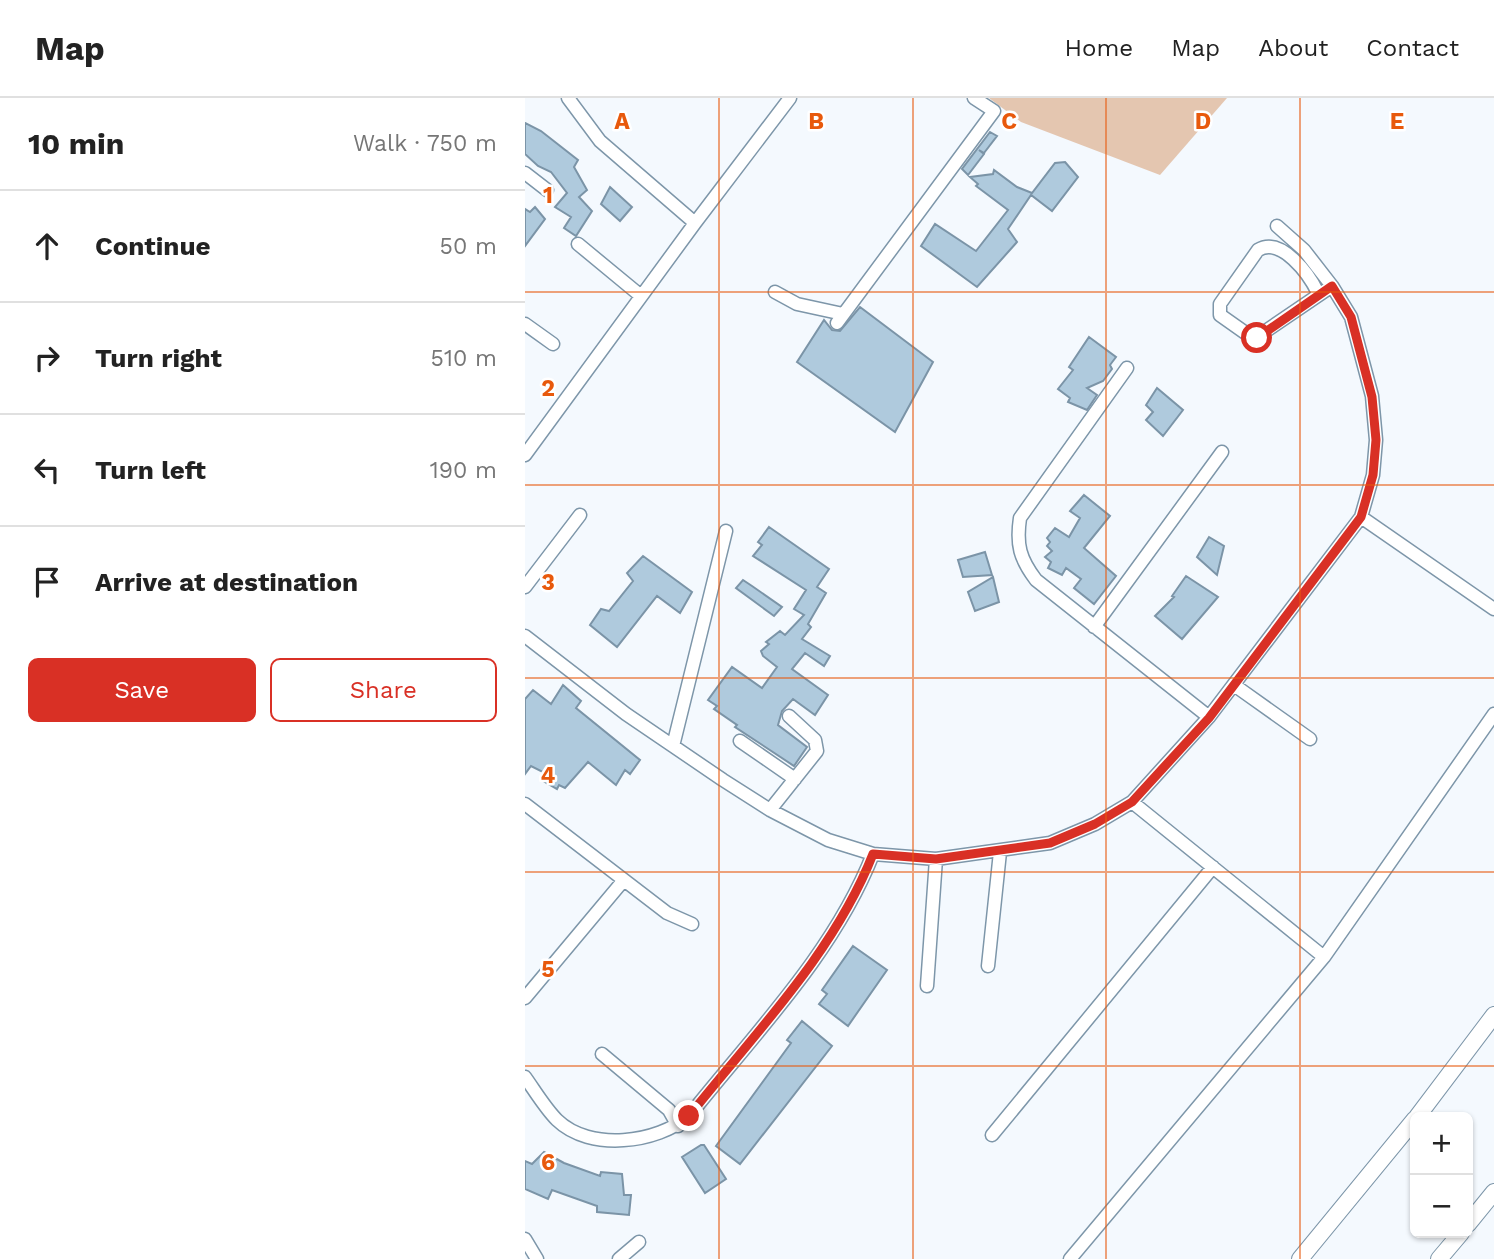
<!DOCTYPE html>
<html lang="en">
<head>
<meta charset="utf-8">
<style>
	:root { --surface:#fff; --page:#f6f6f6; --text:#222; --muted:#767676; --line:#e0e0e0; --accent:#d93025 }
	body { margin:0; font-family:"Work Sans",sans-serif; background:var(--page); color:var(--text) }
	.controls { position:absolute; right:21px; bottom:21px; display:grid; overflow:hidden; border-radius:10px; box-shadow:0 2px 5px #0004 }
	.controls button { width:63px; height:63px; display:grid; place-items:center; padding:0; border:0; border-bottom:2px solid var(--line); background:var(--surface); color:var(--text); font:35px sans-serif }
	.stop { position:absolute; width:21px; height:21px; margin:-16px; border:5px solid #d93025; border-radius:50%; background:#fff }
	.stop.end { background:#d93025; border-color:#fff; box-shadow:0 2px 7px #0008 }
	.list { margin:0; padding:0; list-style:none }
	h2 { display:flex; justify-content:space-between; align-items:center; height:91px; margin:0; padding:0 28px; font-size:30px }
	h2 small { font-size:23px; font-weight:400; color:var(--muted) }
	.list li { display:grid; grid-template-columns:46px 1fr auto; gap:21px; align-items:center; box-sizing:border-box; height:112px; padding:0 28px; border-top:2px solid var(--line) }
	.list b { display:block; font-size:26px; white-space:nowrap }
	.list em { font-size:23px; font-style:normal; color:var(--muted) }
	.actions { display:flex; gap:14px; padding:21px 28px }
	.actions a { flex:1; padding:16px 0; border:2px solid var(--accent); border-radius:10px; text-align:center; font-size:24px; color:var(--accent) }
	.actions .main { background:var(--accent); color:#fff }
	.icon { flex:none; width:38px; height:38px; fill:none; stroke:currentColor; stroke-width:2; stroke-linecap:round; stroke-linejoin:round }
	.map { position:relative; flex:none; width:969px; height:1161px; overflow:hidden }
	header { display:flex; align-items:center; gap:42px; box-sizing:border-box; height:98px; padding:0 35px; background:var(--surface); border-bottom:2px solid var(--line) }
	header strong { font-size:33px }
	nav { display:flex; gap:38px; margin-inline-start:auto; font-size:24px }
	main { display:flex }
	aside { flex:1; background:var(--surface) }
	.map>svg:first-child { display:block }
	.green { fill:#e4c6b0 }
	.building { fill:#afcadd; stroke:#7b94a7; stroke-width:2 }
	.lines { fill:none; stroke-linecap:round; stroke-linejoin:round }
	.minor-casing { stroke:#7d96a9; stroke-width:15 }
	.major-casing { stroke:#7d96a9; stroke-width:18 }
	.minor { stroke:#fff; stroke-width:12 }
	.major { stroke:#fff; stroke-width:16 }
	.route { stroke:#d93025; stroke-width:9 }
	.grid { fill:none; stroke:#e8590c; stroke-width:2; stroke-opacity:0.55 }
	.grid-label { font-size:23px; text-anchor:middle; font-weight:bold; fill:#e8590c; stroke:#fff; stroke-width:5; stroke-linejoin:round; paint-order:stroke }
</style>
</head>
<body>
<header>
<strong>Map</strong>
<nav><a>Home</a><a>Map</a><a>About</a><a>Contact</a></nav>
</header>
<main>
<aside>
<h2>10 min<small>Walk · 750 m</small></h2>
<ul class="list">
<li><svg class="icon" aria-label="ahead" viewBox="0 0 24 24"><path d="M12 20V5M6 11l6-6 6 6"/></svg><div><b>Continue</b></div><em>50 m</em></li>
<li><svg class="icon" aria-label="right" viewBox="0 0 24 24"><path d="M7 20v-9h11M14 6l5 5-5 5"/></svg><div><b>Turn right</b></div><em>510 m</em></li>
<li><svg class="icon" aria-label="left" viewBox="0 0 24 24"><path d="M17 20v-9H6M10 6l-5 5 5 5"/></svg><div><b>Turn left</b></div><em>190 m</em></li>
<li><svg class="icon" aria-label="arrive" viewBox="0 0 24 24"><path d="M6 21V4h12l-3 4 3 4H6"/></svg><div><b>Arrive at destination</b></div></li>
</ul>
<div class="actions"><a class="main">Save</a><a>Share</a></div>
</aside>
<div class="map">
<svg width="969" height="1161" viewBox="0 0 969 1161">
	<rect width="100%" height="100%" fill="#f4f9fe"/>
	<path class="green" d="M464,0H702L635,77L496,24Z"/>
	<path class="building" d="M0,25L16,33L53,62L49,69L62,92L54,99L67,113L51,138L39,130L46,119L30,109L42,95L26,74L13,68L0,56Z
		M465,34L472,38L459,55L454,52L459,56L443,77L437,71Z
		M540,64L553,79L527,113L506,97L483,131L492,144L452,189L396,148L410,126L451,153L483,112L451,88L453,86L445,79L468,76L469,72L492,89L507,95L530,65Z
		M85,89L107,109L95,123L76,106Z
		M10,109L20,121L0,148V111L5,114Z
		M335,209L408,264L370,334L272,264L299,222L307,232L315,233Z
		M564,239L591,259L585,267L587,271L578,283L562,290L572,297L562,312L543,304L545,300L533,291L548,272L544,269Z
		M632,290L658,312L638,338L621,322L628,314L621,307Z
		M559,397L585,418L559,450L591,478L569,506L549,490L556,481L541,470L537,477L523,470L526,464L520,459L527,453L522,448L525,444L522,440L530,430L544,439L555,420L545,413Z
		M244,429L304,471L292,489L301,495L283,526L286,529L277,541L305,558L299,568L280,555L267,571L303,597L290,617L268,601L257,613L253,627L282,649L269,668L210,629L212,627L189,611L192,608L183,602L207,569L237,590L252,569L238,558L236,553L244,546L241,544L255,533L260,537L279,517L269,511L281,492L228,458L237,447L233,444Z
		M684,439L699,448L692,477L672,459Z
		M460,454L467,477L438,479L433,462Z
		M118,458L167,494L155,515L132,498L92,549L65,527L76,511L84,513L108,483L102,475Z
		M661,478L693,499L657,541L630,518L649,499L647,498Z
		M468,479L474,504L450,513L443,494Z
		M218,482L227,488L257,509L249,518L211,490Z
		M38,587L56,603L51,610L115,662L105,676L100,672L91,687L63,664L40,690L34,687L32,691L20,684L26,678L6,668L0,676V601L8,592L26,606Z
		M328,848L362,872L323,928L294,906L302,896L297,892Z
		M277,923L307,948L215,1066L191,1048L266,945L262,942Z
		M176,1047H179L201,1081L180,1095L157,1059Z
		M19,1054L39,1065L75,1078L76,1074L97,1076L99,1097H106L104,1117L72,1114V1108L27,1092L23,1101L0,1091V1063L7,1066Z"/>
	<g class="lines">
		<g class="minor-casing">
			<path id="minor" d="M43,0L75,43L170,125
				M0,75L22,92
				M53,146L116,198
				M250,194L272,206L318,216
				M793,195C784,176 756,138 733,152L695,206V217L729,241L807,188
				M312,225L469,13L449,0
				M0,226L28,246
				M602,270L495,420C491,447 495,461 511,482L684,619
				M0,357L170,125L265,0
				M836,419L969,511
				M0,489L55,417
				M569,529L697,354
				M0,538L101,616L198,682L245,712L303,742L348,756L411,761L525,745L570,726L607,704L684,619L836,419L848,377L851,342L847,298L826,219L807,188L779,152L752,128
				M709,587L785,641
				M215,643L270,681
				M148,648L201,433
				M607,704L799,859
				M0,706L142,815L167,826
				M245,712L292,653L290,642L264,618
				M463,868L475,754
				M402,888L411,761
				M0,900L98,783
				M77,956L144,1012L153,1028
				M0,979C10,993 20,1010 32,1022C65,1054 132,1045 164,1018C230,935 309,855 348,756
				M467,1037L688,769
				M0,1141L12,1161
				M94,1161L114,1144
				M545,1161L799,859L969,616"/>
		</g>
		<g class="major-casing">
			<path id="major" d="M892,1019L969,917
				M943,1126L969,1094
				M775,1161L890,1021
				M914,1161L936,1135"/>
		</g>
		<use href="#minor" class="minor"/>
		<use href="#major" class="major"/>
	</g>
	<g class="lines">
		<path class="route" d="M164,1018C230,935 309,855 348,756L411,761L525,745L570,726L607,704L684,620L836,419L848,377L851,342L847,299L826,219L807,188L732,240"/>
	</g>
	<path class="grid" d="M194,0V1161M388,0V1161M581,0V1161M775,0V1161M0,194H969M0,387H969M0,580H969M0,774H969M0,968H969"/>
	<g class="grid-label">
		<text x="97" y="31">A</text>
		<text x="291" y="31">B</text>
		<text x="484" y="31">C</text>
		<text x="678" y="31">D</text>
		<text x="872" y="31">E</text>
		<text x="23" y="105">1</text>
		<text x="23" y="298">2</text>
		<text x="23" y="492">3</text>
		<text x="23" y="685">4</text>
		<text x="23" y="879">5</text>
		<text x="23" y="1072">6</text>
	</g>
</svg>
<div class="controls">
<button>+</button>
<button>−</button>
</div>
<div class="stop" style="left:732px;top:240px"></div>
<div class="stop end" style="left:164px;top:1018px"></div>
</div>
</main>
</body>
</html>
